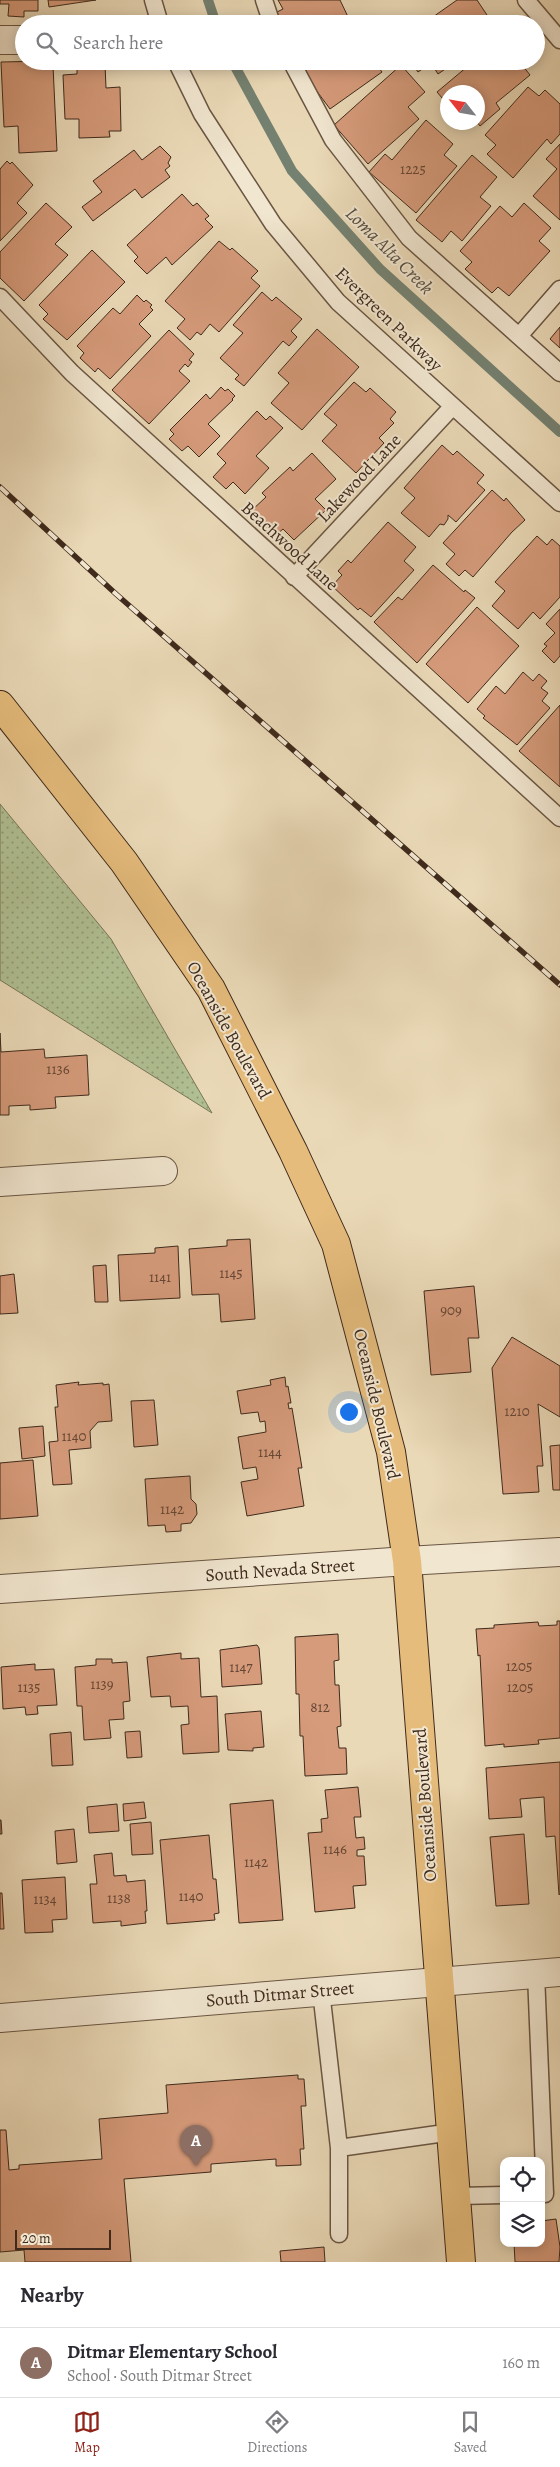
<!DOCTYPE html>
<html lang="en">
<head>
<meta charset="utf-8">
<style>
	:root { --surface:#fff; --page:#f2f2f3; --text:#2b2b33; --muted:#7c7c81; --line:#e1e1e2; --accent:#8f2418 }
	body { margin:0; font-family:Alegreya,serif; background:var(--page); color:var(--text) }
	.controls { position:absolute; right:15px; bottom:15px; display:grid; overflow:hidden; border-radius:10px; box-shadow:0 2px 12px #0003 }
	.controls button { width:45px; height:45px; display:grid; place-items:center; padding:0; border:0; border-bottom:1px solid var(--line); background:var(--surface); color:var(--text); font:25px sans-serif }
	.compass { position:absolute; left:440px; top:85px; width:45px; height:45px; border-radius:50%; background:var(--surface); box-shadow:0 2px 12px #0003; rotate:301deg }
	.scale { position:absolute; left:15px; bottom:12px; width:96px; box-sizing:border-box; padding-left:5px; border:2px solid #3f2a1c; border-top:0; font-size:14px; line-height:18px; white-space:nowrap; color:#3f2a1c; -webkit-text-stroke:4px #f1e6d0; paint-order:stroke }
	.you { position:absolute; left:348px; top:1411px; width:18px; height:18px; margin:-12px; border:4px solid #fff; border-radius:50%; background:#1a73e8; box-shadow:0 0 0 8px #1a73e833 }
	.badge { display:grid; place-items:center; width:32px; height:32px; border-radius:50%; background:var(--accent); color:#fff; font-size:16px; font-weight:700 }
	.pin { position:absolute; translate:-50% -41px; filter:drop-shadow(0 1px 2px #0008) }
	.pin::after { content:''; position:absolute; top:26px; width:18px; height:15px; background:inherit; clip-path:polygon(0 0,100% 0,50% 100%) }
	.list { margin:0; padding:0; list-style:none }
	h2 { display:flex; justify-content:space-between; align-items:center; height:65px; margin:0; padding:0 20px; font-size:21px }
	h2 small { font-size:16px; font-weight:400; color:var(--muted) }
	.list li { display:grid; grid-template-columns:32px 1fr auto; gap:15px; align-items:center; box-sizing:border-box; height:70px; padding:0 20px; border-top:1px solid var(--line) }
	.list b { display:block; font-size:19px; white-space:nowrap }
	.list p { margin:0; font-size:16px; white-space:nowrap; color:var(--muted) }
	.list em { font-size:16px; font-style:normal; color:var(--muted) }
	.icon { flex:none; width:28px; height:28px; fill:none; stroke:currentColor; stroke-width:2; stroke-linecap:round; stroke-linejoin:round }
	.map { position:relative; flex:none; width:560px; height:2262px; overflow:hidden }
	.search { position:absolute; background:var(--surface); box-shadow:0 2px 12px #0003; left:15px; right:15px; top:15px; height:55px; display:flex; align-items:center; gap:12px; box-sizing:border-box; padding:0 18px; border-radius:28px; color:var(--muted); font-size:19px }
	.sheet { height:135px; background:var(--surface) }
	nav { display:flex; justify-content:space-around; align-items:center; box-sizing:border-box; height:70px; border-top:1px solid var(--line); background:var(--surface); font-size:14px; color:var(--muted) }
	nav a { display:grid; justify-items:center; gap:2px }
	nav .on { color:var(--accent) }
	.map>svg:first-child { display:block }
	.grass { fill:url(#grass-dots); stroke:#787558 }
	.lines { fill:none; stroke-linecap:round; stroke-linejoin:round }
	.stream { stroke:#748171; stroke-width:10 }
	.building { fill:#d69b7b; stroke:#3f2a1c }
	.service-casing { stroke:#6a5643; stroke-width:19 }
	.minor-casing { stroke:#6a5643; stroke-width:30 }
	.tertiary-casing { stroke:#6a5643; stroke-width:30 }
	.primary-casing { stroke:#3f2a1c; stroke-width:30 }
	.service { stroke:#f1e6d0; stroke-width:16 }
	.minor { stroke:#f1e6d0; stroke-width:28 }
	.tertiary { stroke:#f1e6d0; stroke-width:28 }
	.primary { stroke:#e5bc7c; stroke-width:28 }
	.rail-casing { stroke:#3f2a1c; stroke-width:5.5 }
	.rail { stroke:#f1e6d0; stroke-width:4; stroke-dasharray:11; stroke-linecap:butt }
	.labels { text-anchor:middle; stroke-width:4; stroke-linejoin:round; paint-order:stroke }
	.number-label { font-size:15px; fill:#654634 }
	.street-label { font-size:18px; fill:#3f2a1c; stroke:#f1e6d0 }
	.water-label { font-size:19px; font-style:italic; fill:#554e40; stroke:#f1e6d0 }
</style>
</head>
<body>
<div class="map">
<svg width="560" height="2262" viewBox="0 0 560 2262">
	<defs>
		<pattern id="grass-dots" width="8" height="8" patternUnits="userSpaceOnUse" patternTransform="scale(1.25)"><rect width="8" height="8" fill="#b0c093"/><path d="M2 2h.1M6 6h.1" fill="none" stroke="#919c77" stroke-width="1.8" stroke-linecap="round"/></pattern>
	</defs>
	<rect width="100%" height="100%" fill="#ead9b7"/>
	<filter id="stains"><feTurbulence type="fractalNoise" baseFrequency=".004" numOctaves="4"/><feColorMatrix values="0 0 0 0 .2 0 0 0 0 .09 0 0 0 0 .02 0 0 0 .5 -.17"/></filter>
	<radialGradient id="worn" r=".72"><stop offset=".6" stop-color="#630" stop-opacity="0"/><stop offset="1" stop-color="#630" stop-opacity=".3"/></radialGradient>
	<path class="grass" d="M0,804L111,939L212,1113L0,980Z"/>
	<g class="lines">
		<path class="stream" d="M208,0L216,24
			M232,61L292,171L380,269L560,432"/>
	</g>
	<path class="building" d="M0,0H38V11H24V17L8,16L9,4H0Z
		M48,0H96L49,7Z
		M278,0H340L350,21L344,24H282L277,12L283,9Z
		M457,0H477L493,24H423Z
		M48,61L49,66H53L57,151L19,153L18,126L4,127L1,62Z
		M299,61H389L379,68L382,72L330,109L296,63Z
		M410,61H457L438,74L431,63L418,72Z
		M474,61H519L530,75L496,103L500,109L480,126L477,122L478,92H448V105L437,92Z
		M105,64L106,88L120,87L121,131H109L110,137L79,138V119H65L63,75L77,74V65Z
		M401,65L425,92L408,107L419,119L368,164L334,125Z
		M528,87L539,96L545,90L560,104V134L551,144L547,139L513,178L487,154L496,145L485,135Z
		M426,120L453,144L444,155L457,166L416,213L369,172L385,154L392,160Z
		M461,122H474L466,128Z
		M560,144V220L533,196L557,169L546,159Z
		M160,146L171,157L168,163L170,166L165,170L170,177L142,198L135,189L93,221L82,207L102,192L93,181L134,150L142,160Z
		M472,155L497,177L480,197L491,206L462,241L451,231L442,242L416,220Z
		M7,161L10,164L12,162L33,185L17,203L27,213L0,241V169Z
		M182,194L193,206L197,203L209,216L205,219L213,227L172,265L166,257L147,274L134,261L138,257L127,245Z
		M46,203L72,227L55,244L68,255L24,301L0,278V252Z
		M524,203L551,228L539,241L550,251L509,296L498,287L492,293L465,269L472,262L460,251L500,206L512,217Z
		M219,241L230,250L232,248L258,271L251,278L260,286L219,332L210,324L201,335L197,332L190,340L177,328L185,319L165,301Z
		M92,250L125,282L67,340L43,319L48,314L39,305Z
		M262,292L272,301L276,297L302,319L291,331L297,337L289,346L283,341L244,386L235,379L239,375L220,358L243,333L233,325Z
		M137,295L144,302L146,300L152,305L150,307L153,310L139,324L151,336L110,379L98,368L95,372L80,358L84,353L77,346L113,308L120,314Z
		M560,327V348L550,339Z
		M317,329L359,367L302,430L271,403L289,383L278,373Z
		M169,330L194,354L189,360L192,362L188,367L185,364L179,371L190,381L149,424L112,390Z
		M354,382L366,392L370,388L396,412L390,419L394,423L379,438L384,443L356,473L322,441L337,425L324,414Z
		M221,387L225,391L228,389L235,396L232,399L233,400L208,424L220,436L199,457L188,446L182,451L169,439L174,434L170,430L206,394L210,399Z
		M257,411L266,420L270,416L283,428L256,456L269,468L245,494L233,482L226,489L213,477L226,463L217,454Z
		M442,445L453,455L457,451L484,475L477,483L485,490L456,522L448,515V519L444,525L440,524L429,537L401,513L415,498L404,488Z
		M312,453L336,479L315,499L326,510L294,540L283,529L275,536L251,511L266,497L262,493L290,467L293,471Z
		M492,490L504,501L506,498L525,520L512,532L473,577L465,570L459,576L446,564L455,554L443,543Z
		M388,522L416,547L404,561L414,570L371,617L360,608L358,610L332,586L342,575L338,571L348,560L351,563Z
		M537,536L547,545L552,539L560,546V597L540,619L533,612L518,629L492,606L505,591L495,582Z
		M433,565L464,592L465,590L475,598L417,663L374,622L398,597L402,600Z
		M477,607L519,646L468,703L426,664Z
		M560,609V656L554,663L542,651L547,646L544,644L555,633L546,624Z
		M523,672L533,681L539,674L547,681L541,688L548,693L542,701L550,708L517,745L483,718L485,716L477,709L496,686L505,694Z
		M560,705V787L519,751Z
		M0,1033L1,1052L44,1049L45,1058L87,1055L89,1095L55,1097L56,1108L30,1110V1105L9,1106V1115H0Z
		M250,1239L255,1319L221,1322L219,1294L192,1295L189,1249L227,1246V1240Z
		M178,1246L180,1298L120,1301L118,1255L155,1253V1248Z
		M106,1265L108,1302H95L93,1266Z
		M14,1274L18,1313L0,1314V1276Z
		M474,1286L479,1338H468L471,1372L431,1375L424,1291Z
		M512,1337L560,1366V1417L538,1404L543,1466H537L539,1492L503,1494L492,1368Z
		M285,1377L286,1387L288,1386L291,1403H288L289,1409L292,1408L302,1468H298L304,1506L247,1516L241,1482L258,1479L256,1467L243,1469L238,1437L266,1432L265,1421L260,1422L258,1412L241,1414L237,1391L271,1385L270,1380Z
		M79,1382L78,1385L103,1383V1385L109,1384L112,1421L98,1422L90,1431L91,1448L69,1450L72,1484L53,1485L49,1442L58,1441L55,1407H58L56,1385Z
		M154,1400L158,1445L134,1447L131,1401Z
		M43,1426L45,1456L22,1459L19,1428Z
		M560,1445V1490H553L550,1446Z
		M33,1460L38,1516L0,1519V1463Z
		M190,1476L191,1499L196,1504L197,1514L191,1523L181,1524V1531L166,1532L165,1525L148,1526L145,1479Z
		M557,1621H560V1738L538,1740L539,1744L504,1747V1744L485,1746L480,1655L478,1656L476,1629L494,1628V1625L538,1622L539,1626L557,1625Z
		M338,1634L339,1660L334,1661L335,1685H339L341,1726L337,1727L339,1748H346L347,1774L305,1776L303,1736H300L299,1694H296L295,1637Z
		M257,1645L259,1648L262,1684L222,1687L220,1650Z
		M181,1653V1659L199,1658L201,1697L217,1696L219,1752L183,1754L181,1725L189,1724L188,1706L171,1707L170,1696L151,1697L147,1657Z
		M96,1659H112V1663L127,1662L130,1701L123,1702L124,1719L109,1720L111,1738L84,1740L82,1706H77L75,1667L96,1665Z
		M35,1664V1670L54,1669L57,1705L37,1706L38,1714L26,1715L25,1707L3,1709L1,1667Z
		M261,1711L264,1747L253,1748V1751L228,1750L225,1714Z
		M140,1731L142,1757L127,1758L125,1732Z
		M71,1732L73,1765L52,1766L50,1734Z
		M560,1762V1894L559,1895L555,1836L546,1837L544,1797L520,1799L522,1817L489,1819L486,1768Z
		M358,1787L361,1817H354L356,1838L364,1837L365,1849L357,1850V1856H364L366,1885L353,1886L355,1908L315,1912L308,1833L322,1832L321,1819L328,1818L325,1790Z
		M273,1800L283,1920L239,1923L230,1804Z
		M144,1802L146,1818L124,1821L123,1804Z
		M117,1804L119,1831L89,1833L87,1807Z
		M0,1820H1L2,1834H0Z
		M151,1822L153,1854L132,1855L130,1824Z
		M74,1829L77,1862L57,1864L55,1831Z
		M524,1834L529,1904L496,1906L490,1837Z
		M209,1835L213,1879H216L219,1913L214,1914L215,1920L167,1924L160,1840Z
		M112,1853L114,1876L126,1875L127,1882L145,1880L147,1911H145L146,1923L121,1926V1921L93,1923L90,1884H97L94,1855Z
		M65,1877L67,1919L52,1920L53,1932L25,1933L22,1880Z
		M0,1893H2L4,1929H0Z
		M298,2075V2079H304L306,2106H301L304,2149H300L301,2165L276,2166V2159L211,2164V2172L124,2179L131,2262H25L24,2250L0,2252V2130H6L9,2170L19,2169V2165L102,2159L99,2119L168,2113L166,2085Z
		M556,2219L560,2247L559,2262H515L514,2243H541V2221Z
		M324,2247L325,2262H281L280,2251Z"/>
	<g class="lines">
		<g class="service-casing">
			<path id="service" d="M153,0L160,24
				M264,0L272,24
				M526,0L560,40
				M176,61L202,114L273,224L338,302L560,503
				M291,61L333,140L409,238L560,373
				M0,297L72,373L560,818
				M519,336L560,289
				M294,577L452,407
				M536,1974L545,2194
				M321,1991L339,2148
				M458,2196L504,2195
				M339,2234V2148L452,2132"/>
		</g>
		<g class="minor-casing">
			<path id="minor" d="M0,40H24
				M0,1182L163,1171
				M0,1589L407,1561L560,1552"/>
		</g>
		<g class="tertiary-casing">
			<path id="tertiary" d="M0,2018L560,1972"/>
		</g>
		<g class="primary-casing">
			<path id="primary" d="M0,705L124,862L211,989L293,1151L336,1244L391,1452L407,1561L461,2262"/>
		</g>
		<use href="#service" class="service"/>
		<use href="#minor" class="minor"/>
		<use href="#tertiary" class="tertiary"/>
		<use href="#primary" class="primary"/>
		<g class="rail-casing">
			<path id="rail" d="M0,487L116,594L560,985"/>
		</g>
		<use href="#rail" class="rail"/>
	</g>
	<g class="labels">
		<g class="number-label">
			<text x="413" y="174">1225</text>
			<text x="58" y="1074">1136</text>
			<text x="231" y="1278">1145</text>
			<text x="160" y="1282">1141</text>
			<text x="451" y="1315">909</text>
			<text x="517" y="1416">1210</text>
			<text x="74" y="1441">1140</text>
			<text x="270" y="1457">1144</text>
			<text x="172" y="1514">1142</text>
			<text x="519" y="1671">1205</text>
			<text x="241" y="1672">1147</text>
			<text x="102" y="1689">1139</text>
			<text x="29" y="1692">1135</text>
			<text x="520" y="1692">1205</text>
			<text x="320" y="1712">812</text>
			<text x="335" y="1854">1146</text>
			<text x="256" y="1867">1142</text>
			<text x="191" y="1901">1140</text>
			<text x="119" y="1903">1138</text>
			<text x="45" y="1904">1134</text>
		</g>
		<g class="street-label">
			<text transform="translate(389 319) rotate(44)" y="6">Evergreen Parkway</text>
			<text transform="translate(359 478) rotate(-47)" y="6">Lakewood Lane</text>
			<text transform="translate(290 546) rotate(42)" y="6">Beachwood Lane</text>
			<text transform="translate(229 1030) rotate(61)" y="6">Oceanside Boulevard</text>
			<text transform="translate(377 1404) rotate(77)" y="6">Oceanside Boulevard</text>
			<text transform="translate(280 1570) rotate(-4)" y="6">South Nevada Street</text>
			<text transform="translate(425 1805) rotate(-94)" y="6">Oceanside Boulevard</text>
			<text transform="translate(280 1994) rotate(-5)" y="6">South Ditmar Street</text>
		</g>
		<g class="water-label">
			<text transform="translate(390 250) rotate(45)" y="7">Loma Alta Creek</text>
		</g>
	</g>
	<rect width="100%" height="100%" filter="url(#stains)"/>
	<rect width="100%" height="100%" fill="url(#worn)"/>
</svg>
<div class="controls">
<button><svg class="icon" aria-label="locate" viewBox="0 0 24 24"><circle cx="12" cy="12" r="6"/><path d="M12 2v4M12 18v4M2 12h4M18 12h4"/></svg></button>
<button><svg class="icon" aria-label="layers" viewBox="0 0 24 24"><path d="M12 4l9 5-9 5-9-5zM3 14l9 5 9-5"/></svg></button>
</div>
<svg class="compass" viewBox="-18 -18 36 36"><path d="M0-13l5 13h-10z" fill="#e53935"/><path d="M0 13l5-13h-10z" fill="#7c7c81"/></svg>
<div class="scale">20 m</div>
<div class="you"></div>
<div class="pin badge" style="left:196px;top:2166px;background:#8d6e63">A</div>
<div class="search"><svg class="icon" aria-label="search" viewBox="0 0 24 24"><circle cx="10" cy="10" r="6"/><path d="M15 15l6 6"/></svg>Search here</div>
</div>
<section class="sheet">
<h2>Nearby<small></small></h2>
<ul class="list">
<li><span class="badge" style="background:#8d6e63">A</span><div><b>Ditmar Elementary School</b><p>School · South Ditmar Street</p></div><em>160 m</em></li>
</ul>
</section>
<nav>
<a class="on"><svg class="icon" aria-label="map" viewBox="0 0 24 24"><path d="M3 6l6-2 6 2 6-2v14l-6 2-6-2-6 2zM9 4v14M15 6v14"/></svg>Map</a>
<a><svg class="icon" aria-label="directions" viewBox="0 0 24 24"><path d="M12 3l9 9-9 9-9-9zM9 14v-3h6M13 9l2 2-2 2"/></svg>Directions</a>
<a><svg class="icon" aria-label="saved" viewBox="0 0 24 24"><path d="M7 4h10v16l-5-4-5 4z"/></svg>Saved</a>
</nav>
</body>
</html>
